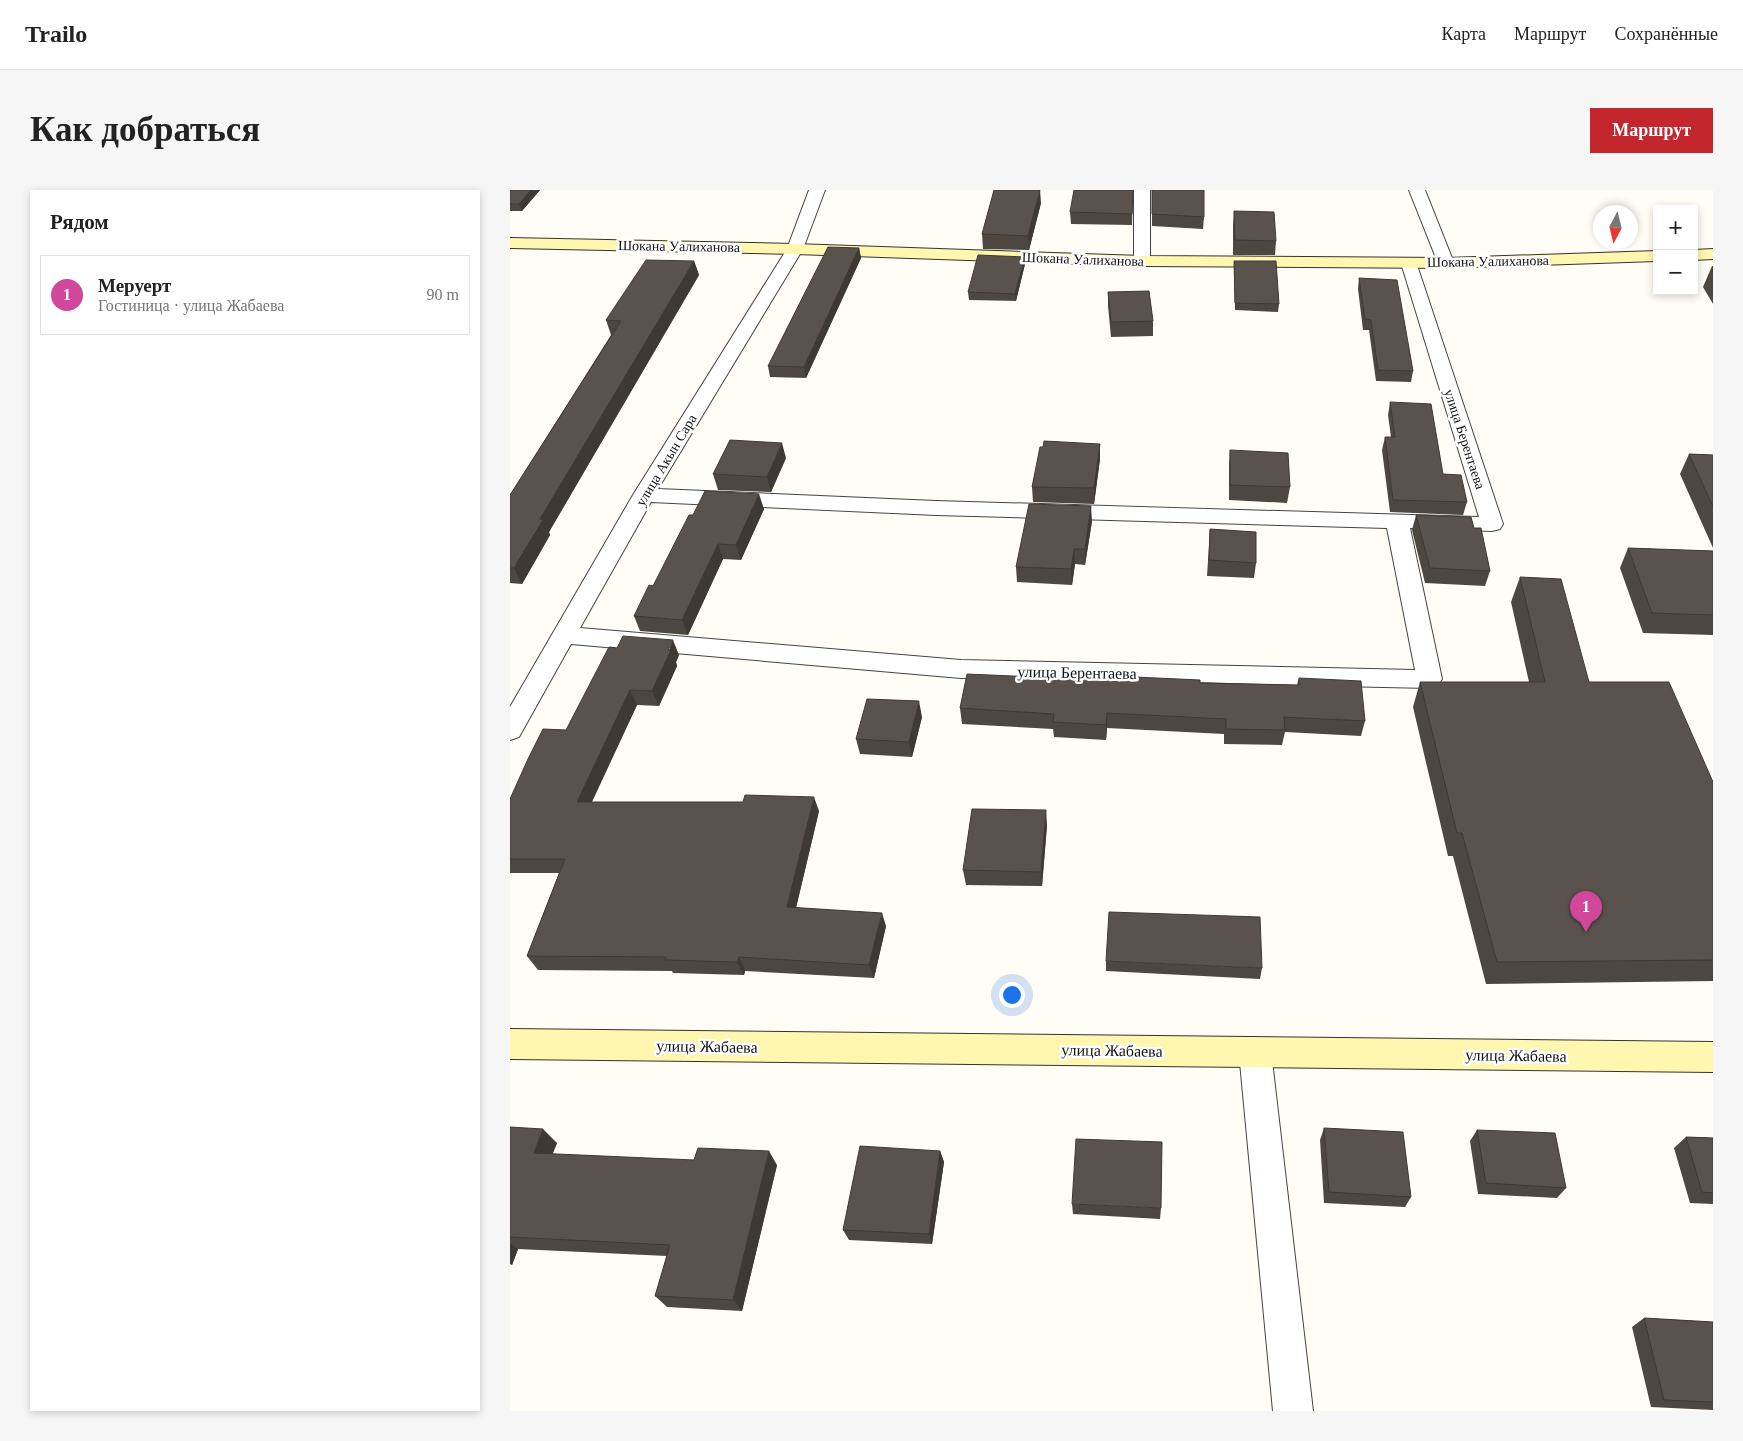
<!DOCTYPE html>
<html lang="ru">
<head>
<meta charset="utf-8">
<style>
	:root { --surface:#fff; --page:#f6f6f6; --text:#222; --muted:#767676; --line:#e0e0e0; --accent:#c4262e }
	body { margin:0; font-family:"Times New Roman",serif; background:var(--page); color:var(--text) }
	.controls { position:absolute; right:15px; top:15px; display:grid; overflow:hidden; border-radius:0px; box-shadow:0 2px 8px #0003 }
	.controls button { width:45px; height:45px; display:grid; place-items:center; padding:0; border:0; border-bottom:1px solid var(--line); background:var(--surface); color:var(--text); font:25px sans-serif }
	.compass { position:absolute; left:1083px; top:15px; width:45px; height:45px; border-radius:50%; background:var(--surface); box-shadow:0 2px 8px #0003; rotate:187deg }
	.you { position:absolute; left:501px; top:804px; width:18px; height:18px; margin:-12px; border:4px solid #fff; border-radius:50%; background:#1a73e8; box-shadow:0 0 0 8px #1a73e833 }
	.badge { display:grid; place-items:center; width:32px; height:32px; border-radius:50%; background:var(--accent); color:#fff; font-size:16px; font-weight:700 }
	.pin { position:absolute; translate:-50% -41px; filter:drop-shadow(0 1px 2px #0008) }
	.pin::after { content:''; position:absolute; top:26px; width:18px; height:15px; background:inherit; clip-path:polygon(0 0,100% 0,50% 100%) }
	.list { margin:0; padding:0; list-style:none }
	h2 { display:flex; justify-content:space-between; align-items:center; height:65px; margin:0; padding:0 20px; font-size:21px }
	h2 small { font-size:16px; font-weight:400; color:var(--muted) }
	.list li { display:grid; grid-template-columns:32px 1fr auto; gap:15px; align-items:center; box-sizing:border-box; height:80px; margin:0 10px 10px; padding:0 10px; border:1px solid var(--line); border-radius:0px }
	.list b { display:block; font-size:19px; white-space:nowrap }
	.list p { margin:0; font-size:16px; white-space:nowrap; color:var(--muted) }
	.list em { font-size:16px; font-style:normal; color:var(--muted) }
	.map { position:relative; flex:none; width:1203px; height:1221px; overflow:hidden; border-radius:0px }
	header { display:flex; align-items:center; gap:30px; box-sizing:border-box; height:70px; padding:0 25px; background:var(--surface); border-bottom:1px solid var(--line) }
	header strong { font-size:24px }
	nav { display:flex; gap:28px; margin-inline-start:auto; font-size:18px }
	.intro { display:flex; align-items:center; justify-content:space-between; box-sizing:border-box; height:120px; padding:0 30px }
	h1 { margin:0; font-size:35px }
	.button { padding:12px 22px; border-radius:0px; background:var(--accent); color:#fff; font-size:18px; font-weight:700 }
	main { display:flex; gap:30px; padding:0 30px }
	aside { flex:1; background:var(--surface); border-radius:0px; box-shadow:0 2px 8px #0003 }
	.map>svg:first-child { display:block }
	.lines { fill:none; stroke-linecap:round; stroke-linejoin:round }
	.street-casing { stroke:#444; stroke-width:2 }
	.secondary-casing { stroke:#333; stroke-width:2 }
	.street { fill:#fff; fill-rule:evenodd }
	.secondary { fill:#fff6b0; fill-rule:evenodd }
	.wall { fill:#4d4742 }
	.shaded-wall { fill:#3f3936 }
	.building { fill:#5a524d; stroke:#3f3936 }
	.labels { text-anchor:middle; stroke-width:5; stroke-linejoin:round; paint-order:stroke }
	.far-street-label { font-size:14px; fill:#111; stroke:#fff }
	.street-label { font-size:16px; fill:#111; stroke:#fff }
</style>
</head>
<body>
<header>
<strong>Trailo</strong>
<nav><a>Карта</a><a>Маршрут</a><a>Сохранённые</a></nav>
</header>
<div class="intro"><h1>Как добраться</h1><a class="button">Маршрут</a></div>
<main>
<aside>
<h2>Рядом<small></small></h2>
<ul class="list">
<li><span class="badge" style="background:#d1479c">1</span><div><b>Меруерт</b><p>Гостиница · улица Жабаева</p></div><em>90 m</em></li>
</ul>
</aside>
<div class="map">
<svg width="1203" height="1221" viewBox="0 0 1203 1221">
	<rect width="100%" height="100%" fill="#fffdf5"/>
	<g class="lines">
		<g class="street-casing">
			<path id="street" d="M299,0H315L293,59L148,299L426,311L969,327L891,73L893,69H905L993,334L990,339L982,341L900,338L932,489L928,495L919,498L451,488L61,454L9,547L0,550V517L123,305L277,59ZM141,312L426,325L877,338L905,480L451,470L70,438Z
				M624,0H640V71L638,75H626L624,71Z
				M899,0H915L944,73L942,77H930L928,73Z
				M745,847L756,851L761,862L803,1221H763L729,862L734,851Z"/>
		</g>
		<g class="secondary-casing">
			<path id="secondary" d="M0,48L285,54L632,66L936,68L1147,61V71L936,78L632,76L285,64L0,58Z
				M1203,59V69L1184,70V60Z
				M0,839L1203,852V882L0,869Z"/>
		</g>
		<use href="#street" class="street"/>
		<use href="#secondary" class="secondary"/>
	</g>
	<path class="wall" d="M0,0H30L12,21H0Z
		M623,0L622,35L561,34L560,22Z
		M642,0L694,27L693,39L642,36Z
		M531,13L519,60L473,59L472,44Z
		M724,21L766,51L765,65H723V35Z
		M349,58L351,68L296,188L260,187L258,176Z
		M184,71L189,85L39,342L40,345L12,394L0,393V305L101,145L96,130Z
		M724,71L769,114L768,122L725,120L724,78Z
		M515,74L506,111L459,110L458,102Z
		M1202,76H1203V114L1193,97Z
		M849,88L903,181L901,192L866,191L859,140H853L848,99Z
		M598,102L643,131V146L601,147L598,116Z
		M880,212L933,284L957,312L953,325L880,322L872,260L875,247H881L878,225Z
		M590,254V269L584,314L523,312L522,297L533,257Z
		M720,260L780,297L777,313L719,310V276Z
		M1179,264L1203,265V358L1170,284Z
		M276,268L261,302L208,300L203,284Z
		M254,319L231,370L213,369L178,445L130,441L124,426L143,396L183,325Z
		M906,325L980,381L975,396L915,393L902,340Z
		M582,331L575,375L565,374L562,395L507,392L506,377Z
		M700,339L746,373L744,388L697,386Z
		M1118,358L1203,361V445L1133,443L1110,378Z
		M1010,387L1079,492L1203,592V791L976,794L943,666H938L903,517L910,492H1019L1001,412Z
		M169,465L166,472L167,476L149,516L127,515L82,612L309,621L286,717L376,736L364,788L235,781L234,785L163,783L162,781L28,780L17,766L49,683H0V609L56,540Z
		M549,488L787,495L789,488L855,531L851,546L775,542L772,555L714,554V544L597,538L596,550L544,547L543,539L452,534L450,518Z
		M412,527L402,567L350,564L346,549Z
		M537,635L532,696L456,695L453,680Z
		M596,771L752,778L750,789L596,781Z
		M0,937L47,953L42,964L267,975L232,1121L157,1117L145,1106L157,1066L8,1059L2,1075L0,1074Z
		M814,938L901,1007L895,1017L814,1013L810,950Z
		M967,940L1056,998L1047,1008L968,1004L960,951Z
		M1176,947L1203,948V1014L1180,1013L1164,958Z
		M430,961L434,972L422,1054L339,1050L333,1040Z
		M562,1014L651,1018L650,1029L563,1024Z
		M1134,1128L1203,1132V1220L1141,1217L1122,1137Z"/>
	<path class="shaded-wall" d="M21,0H30L12,21L9,14Z
		M530,0L531,13L519,60L518,46Z
		M349,58L351,68L296,188L294,177Z
		M515,67V74L506,111L505,104Z
		M184,71L189,85L39,342L40,345L12,394L4,378L30,329Z
		M272,253L276,268L261,302L257,287Z
		M590,254V269L584,314V298Z
		M249,304L254,319L231,370L226,355Z
		M581,316L582,331L575,375V359Z
		M208,354L213,369L178,445L172,430Z
		M564,359L565,374L562,395L561,379Z
		M163,450L169,465L166,472L167,476L149,516L142,501Z
		M120,500L127,515L75,626L67,612Z
		M409,511L412,527L402,567L399,552Z
		M597,523V538L596,550V535Z
		M304,607L309,621L283,731L277,717Z
		M536,620L537,635L532,696L531,682Z
		M372,723L376,736L364,788L359,775Z
		M229,767L235,781L234,785L227,772Z
		M33,939L47,953L38,976L24,963Z
		M259,961L267,975L232,1121L223,1110Z
		M430,961L434,972L422,1054L419,1044Z
		M0,1053L8,1059L2,1075L0,1073Z"/>
	<path class="building" d="M0,0H21L9,14H0Z
		M484,0H530L518,46L472,44Z
		M564,0H623L622,24L560,22Z
		M642,0H694V27L642,24Z
		M724,21L764,22L766,51L725,50Z
		M318,57L349,58L294,177L258,176Z
		M468,65L515,67L505,104L458,102Z
		M136,70L184,71L30,329L33,330L4,378H0V305L111,131L96,130Z
		M724,71H766L769,114L725,113Z
		M849,88L887,90L903,181L868,180L861,130L855,129Z
		M639,101L643,131L601,132L598,102Z
		M880,212L921,214L933,284L951,285L957,312L883,310L875,247H885Z
		M220,250L272,253L257,287L203,284Z
		M534,251L590,254L584,298L522,297L530,257H533Z
		M720,260L778,263L780,297L720,295Z
		M1179,264L1203,265V317Z
		M195,301L249,304L226,355L208,354L172,430L124,426L139,395L143,396L179,325H183Z
		M519,314L581,316L575,359H564L561,379L506,377Z
		M906,325L961,327L964,338H971L980,381L920,378Z
		M700,339L746,342V373L699,370Z
		M1118,358L1203,361V425L1142,423Z
		M1010,387L1051,389L1079,492H1159L1203,592V770L987,772L952,643H947L910,492H1035Z
		M113,446L163,450L158,460H161L142,501L120,500L67,612H233L235,605L304,607L277,717L372,723L359,775L229,767L227,772L155,770L156,767L17,766L55,669H0V609L18,569L33,539L56,540L99,457L107,458Z
		M457,484L549,488L550,486L625,490V487L690,490V493L789,495V488L851,491L855,531L774,527L775,540L716,539V529L597,523L596,535L543,532L544,524L450,518Z
		M357,509L409,511L399,552L346,549Z
		M462,619L536,620L531,682L453,680Z
		M599,722L750,727L752,778L596,771Z
		M0,937L33,939L24,963L184,970L188,958L259,961L223,1110L145,1106L160,1055L0,1047Z
		M814,938L893,942L901,1007L819,1002Z
		M967,940L1045,943L1056,998L976,993Z
		M1176,947L1203,948V1003L1192,1002Z
		M566,949L652,952L651,1018L562,1014Z
		M350,956L430,961L419,1044L333,1040Z
		M1134,1128L1203,1132V1212L1154,1210Z"/>
	<g class="labels">
		<g class="far-street-label">
			<text transform="translate(169 56) rotate(1)" y="5">Шокана Уалиханова</text>
			<text transform="translate(573 69) rotate(2)" y="5">Шокана Уалиханова</text>
			<text transform="translate(978 71) rotate(-1)" y="5">Шокана Уалиханова</text>
			<text transform="translate(955 249) rotate(72)" y="5">улица Берентаева</text>
			<text transform="translate(156 270) rotate(-59)" y="5">улица Акын Сара</text>
		</g>
		<g class="street-label">
			<text transform="translate(567 482) rotate(1)" y="6">улица Берентаева</text>
			<text transform="translate(197 856) rotate(1)" y="6">улица Жабаева</text>
			<text transform="translate(602 860) rotate(1)" y="6">улица Жабаева</text>
			<text transform="translate(1006 865) rotate(1)" y="6">улица Жабаева</text>
		</g>
	</g>
</svg>
<div class="controls">
<button>+</button>
<button>−</button>
</div>
<svg class="compass" viewBox="-18 -18 36 36"><path d="M0-13l5 13h-10z" fill="#e53935"/><path d="M0 13l5-13h-10z" fill="#767676"/></svg>
<div class="you"></div>
<div class="pin badge" style="left:1076px;top:742px;background:#d1479c">1</div>
</div>
</main>
</body>
</html>
